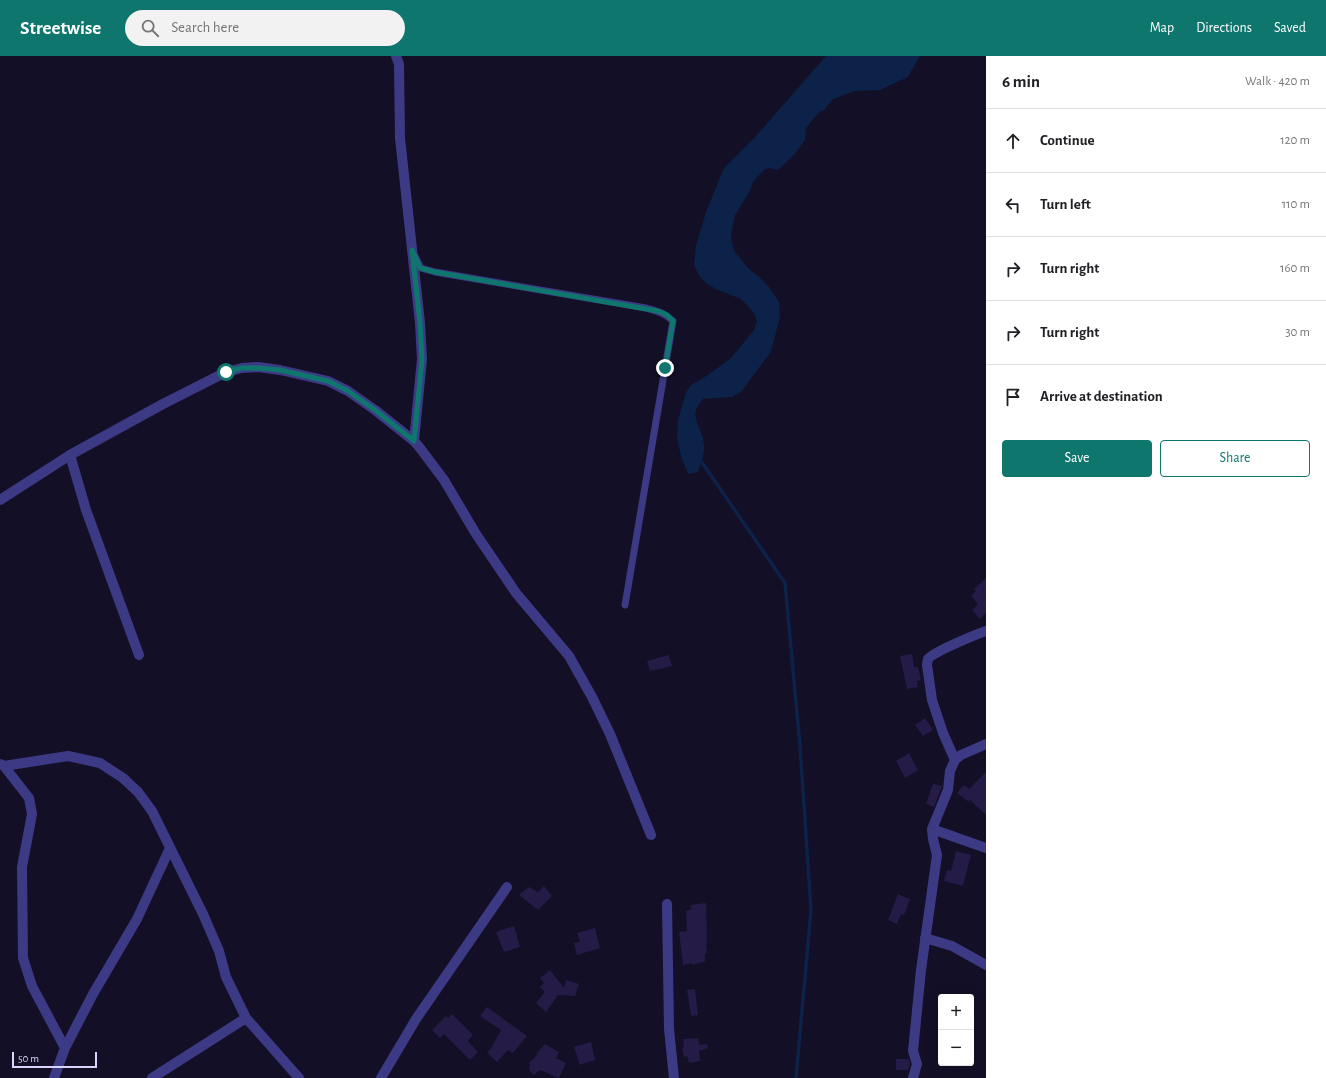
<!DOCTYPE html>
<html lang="en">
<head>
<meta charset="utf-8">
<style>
	:root { --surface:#fff; --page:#f2f2f2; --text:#202124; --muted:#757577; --line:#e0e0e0; --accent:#0f766e }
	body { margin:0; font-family:"Alegreya Sans",sans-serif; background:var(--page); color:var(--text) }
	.controls { position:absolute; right:12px; bottom:12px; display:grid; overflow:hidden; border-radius:4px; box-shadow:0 4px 16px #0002 }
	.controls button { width:36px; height:36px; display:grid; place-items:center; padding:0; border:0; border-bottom:1px solid var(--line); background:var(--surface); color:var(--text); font:20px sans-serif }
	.scale { position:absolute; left:12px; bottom:10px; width:85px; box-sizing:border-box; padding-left:4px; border:2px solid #d9d4ff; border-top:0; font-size:11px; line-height:14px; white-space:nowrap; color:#d9d4ff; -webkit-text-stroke:3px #130f26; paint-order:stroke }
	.stop { position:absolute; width:12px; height:12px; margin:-9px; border:3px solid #0f766e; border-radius:50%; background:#fff }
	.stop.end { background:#0f766e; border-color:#fff; box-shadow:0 1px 4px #0008 }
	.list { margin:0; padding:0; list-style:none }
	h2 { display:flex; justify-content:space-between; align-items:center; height:52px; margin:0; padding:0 16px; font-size:17px }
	h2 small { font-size:13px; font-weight:400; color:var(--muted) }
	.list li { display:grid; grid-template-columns:26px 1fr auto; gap:12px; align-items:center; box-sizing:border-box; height:64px; padding:0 16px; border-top:1px solid var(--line) }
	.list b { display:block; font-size:15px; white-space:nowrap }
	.list em { font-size:13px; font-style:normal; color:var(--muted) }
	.actions { display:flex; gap:8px; padding:12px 16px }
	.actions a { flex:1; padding:9px 0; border:1px solid var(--accent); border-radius:4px; text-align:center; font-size:14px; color:var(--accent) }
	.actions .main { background:var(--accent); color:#fff }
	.icon { flex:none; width:22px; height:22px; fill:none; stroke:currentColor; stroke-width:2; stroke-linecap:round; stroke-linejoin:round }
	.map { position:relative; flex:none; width:986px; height:1022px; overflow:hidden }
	header { display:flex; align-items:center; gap:24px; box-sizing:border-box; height:56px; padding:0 20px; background:var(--accent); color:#fff }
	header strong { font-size:19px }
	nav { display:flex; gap:22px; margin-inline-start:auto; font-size:14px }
	.search { width:280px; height:36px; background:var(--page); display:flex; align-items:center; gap:10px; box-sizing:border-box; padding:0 14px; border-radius:22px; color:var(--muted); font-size:15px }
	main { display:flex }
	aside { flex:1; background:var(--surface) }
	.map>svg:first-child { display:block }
	.water { fill:#0c2248 }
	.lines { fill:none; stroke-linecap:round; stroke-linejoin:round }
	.stream { stroke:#0c2248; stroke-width:3.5 }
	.building { fill:#241b47 }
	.service { stroke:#3d3a85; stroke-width:7 }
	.minor { stroke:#3d3a85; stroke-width:10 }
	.route { stroke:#0f766e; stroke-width:5 }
</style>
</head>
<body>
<header>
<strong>Streetwise</strong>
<div class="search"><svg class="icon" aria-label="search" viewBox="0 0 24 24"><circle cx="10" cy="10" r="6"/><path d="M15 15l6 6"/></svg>Search here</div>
<nav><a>Map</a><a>Directions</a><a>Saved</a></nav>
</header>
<main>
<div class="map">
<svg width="986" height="1022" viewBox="0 0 986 1022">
	<rect width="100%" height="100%" fill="#130f26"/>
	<path class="water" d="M826,0H920L908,21L880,34L855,35L833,43L824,54L819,56L806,72L805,84L795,98L778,114L769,112L764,114L753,126L750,135L735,159L731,178L732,187L735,196L748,212L759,221L769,231L779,246L780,260L773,288L770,297L741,336L732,341L703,343C686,362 703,370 704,389C705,398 701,407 698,416L688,418L681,400L677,382L678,364L686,336L691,329L708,319L731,302L754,274L757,265L754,257L741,243L716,233L707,228L700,221L694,209L696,190L706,156L719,124L725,111L756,80Z"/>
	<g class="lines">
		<path class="stream" d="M699,402L785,527L800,690L811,854L796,1022"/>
	</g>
	<path class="building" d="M986,522V557L980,563L972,554L978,548L971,540L976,535L974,533Z
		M912,598L914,611H918L921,624L917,625L918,631L907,633L900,600Z
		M669,599L672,610L650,615L647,605Z
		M925,662L933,674L923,680L915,669Z
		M909,697L918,714L905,722L896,705Z
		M986,716V759L970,744L969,746L957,737L964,729L969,733Z
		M933,728L942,730L934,751L926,748Z
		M956,795L971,799L963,830L944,825L947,814L951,815Z
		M544,830L552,840L538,854L519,839L529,831L538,836Z
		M898,838L910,843L904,859L901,858L897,868L888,864Z
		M706,847L707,887H706L707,897H705V905L693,909L692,907L683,909L679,876L687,875L686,855L692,853L690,849Z
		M514,870L520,891L504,896L496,876Z
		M595,872L600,892L577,899L574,887L580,886L577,877Z
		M550,914L564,932L566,924L579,928L575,940L558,939L546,956L536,947L545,936L540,931L544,927L540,922Z
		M695,933L698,959L691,960L687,934Z
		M487,951L527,980L513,997L508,994L497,1006L487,997L491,992L501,974L480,960Z
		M452,958L473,979L468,985L478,996L470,1004L444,978L440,982L432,974L446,960L448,962Z
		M698,982L699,989L707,988L708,992L699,995L700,1005L689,1007L687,1000L684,1001L682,992L684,991L683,983Z
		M591,986L595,1004L580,1009L574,991Z
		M545,988L559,996L556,1002L566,1007L559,1022L540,1014L534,1019L529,1014L530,1009L529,1007L538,998H536Z
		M896,1003H909L910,1008L908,1014H896Z"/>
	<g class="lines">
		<path class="service" d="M415,200L421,212L435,216L646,252C657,255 665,257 673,265L625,549"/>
		<path class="minor" d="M396,0L399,8L400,82L420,267L422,303L414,385
			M70,399L86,454L139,599
			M0,444L70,399L163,348L226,316L242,312L258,311L280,314L328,325L348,335L375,354L414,385L420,392L444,424L476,478L516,537L569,600L592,641L610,678L651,779
			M955,704L943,677L932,644L927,609C927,607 928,604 928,603C933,596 977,578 986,575
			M0,708L4,710L29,742L32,758L22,811L23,902L32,930L65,992
			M4,710L68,700L100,707L123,722L138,736L152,755L203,858L219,895L226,921L246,962L299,1022
			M932,773L986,792
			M667,848L669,973L674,1022
			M925,882L952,890L986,909
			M54,1022L65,992L93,938L137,863L170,792
			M152,1022L246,962
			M381,1022L416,963L507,831
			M913,1022L917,1008L913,995L921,914L937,799L933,783L932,773L948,734L950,715L955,704L961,699L986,688"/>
	</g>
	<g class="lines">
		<path class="route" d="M226,316L242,312H258L280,314L328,325L348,335L375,354L414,385L422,303L420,267L412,194L420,212L435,216L658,255L667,259L673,265L665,312"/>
	</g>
</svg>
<div class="controls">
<button>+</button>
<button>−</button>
</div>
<div class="scale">50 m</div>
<div class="stop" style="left:226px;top:316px"></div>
<div class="stop end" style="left:665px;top:312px"></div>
</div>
<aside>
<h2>6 min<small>Walk · 420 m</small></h2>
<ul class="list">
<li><svg class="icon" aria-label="ahead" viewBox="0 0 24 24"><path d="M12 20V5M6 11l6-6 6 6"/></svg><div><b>Continue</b></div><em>120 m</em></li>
<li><svg class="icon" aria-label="left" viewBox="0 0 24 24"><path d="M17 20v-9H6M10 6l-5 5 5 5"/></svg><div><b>Turn left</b></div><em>110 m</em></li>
<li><svg class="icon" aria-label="right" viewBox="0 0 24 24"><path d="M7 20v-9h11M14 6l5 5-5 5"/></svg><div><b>Turn right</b></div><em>160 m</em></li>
<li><svg class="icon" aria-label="right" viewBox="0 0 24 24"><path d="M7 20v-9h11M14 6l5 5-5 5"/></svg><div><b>Turn right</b></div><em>30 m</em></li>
<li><svg class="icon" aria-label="arrive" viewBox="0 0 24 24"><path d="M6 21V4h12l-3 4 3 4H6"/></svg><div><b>Arrive at destination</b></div></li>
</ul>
<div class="actions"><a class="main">Save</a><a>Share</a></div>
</aside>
</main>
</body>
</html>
